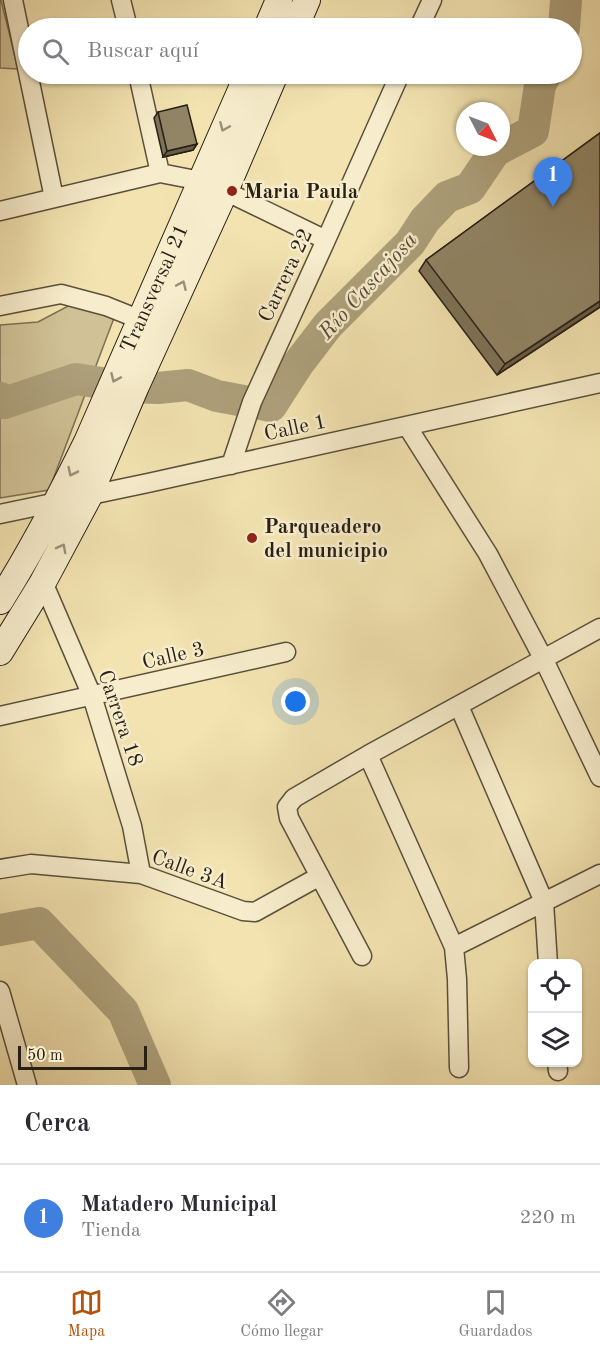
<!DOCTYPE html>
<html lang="es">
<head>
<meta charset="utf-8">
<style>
	:root { --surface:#fff; --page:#f7f7f7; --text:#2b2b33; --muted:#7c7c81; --line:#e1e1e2; --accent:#b45309 }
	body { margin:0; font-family:"Old Standard TT",serif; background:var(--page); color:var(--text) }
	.controls { position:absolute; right:18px; bottom:18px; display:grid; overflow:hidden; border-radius:12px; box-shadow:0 2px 4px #0004 }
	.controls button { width:54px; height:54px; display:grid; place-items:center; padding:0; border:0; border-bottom:2px solid var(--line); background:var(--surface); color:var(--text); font:30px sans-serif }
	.compass { position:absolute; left:456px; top:102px; width:54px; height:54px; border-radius:50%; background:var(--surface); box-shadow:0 2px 4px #0004; rotate:132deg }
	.scale { position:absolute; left:18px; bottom:15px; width:129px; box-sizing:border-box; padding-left:6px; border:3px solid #281f15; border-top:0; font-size:16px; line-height:21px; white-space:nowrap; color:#281f15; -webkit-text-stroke:4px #f7edcc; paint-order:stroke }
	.you { position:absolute; left:296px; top:702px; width:21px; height:21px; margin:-15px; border:4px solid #fff; border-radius:50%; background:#1a73e8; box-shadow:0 0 0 9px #1a73e833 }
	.badge { display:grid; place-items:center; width:39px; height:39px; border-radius:50%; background:var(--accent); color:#fff; font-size:20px; font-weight:700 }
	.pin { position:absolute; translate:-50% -50px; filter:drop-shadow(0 2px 3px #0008) }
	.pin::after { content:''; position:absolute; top:32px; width:21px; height:18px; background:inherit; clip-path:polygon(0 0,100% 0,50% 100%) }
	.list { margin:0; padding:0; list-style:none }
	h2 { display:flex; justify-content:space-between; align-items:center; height:78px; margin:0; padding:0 24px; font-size:26px }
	h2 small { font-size:20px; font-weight:400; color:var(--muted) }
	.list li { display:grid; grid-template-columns:39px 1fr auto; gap:18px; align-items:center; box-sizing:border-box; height:108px; padding:0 24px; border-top:2px solid var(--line) }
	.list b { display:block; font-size:22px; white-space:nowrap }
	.list p { margin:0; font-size:20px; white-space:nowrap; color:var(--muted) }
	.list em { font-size:20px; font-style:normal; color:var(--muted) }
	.icon { flex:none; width:33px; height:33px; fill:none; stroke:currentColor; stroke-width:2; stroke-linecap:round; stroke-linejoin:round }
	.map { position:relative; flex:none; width:600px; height:1085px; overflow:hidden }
	.search { position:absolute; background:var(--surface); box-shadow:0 2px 4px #0004; left:18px; right:18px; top:18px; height:66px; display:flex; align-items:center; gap:15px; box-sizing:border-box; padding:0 21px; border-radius:33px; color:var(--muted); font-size:22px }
	.sheet { height:186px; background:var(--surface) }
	nav { display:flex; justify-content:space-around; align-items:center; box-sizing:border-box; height:84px; border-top:2px solid var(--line); background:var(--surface); font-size:16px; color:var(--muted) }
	nav a { display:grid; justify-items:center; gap:3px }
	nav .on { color:var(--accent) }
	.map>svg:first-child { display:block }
	.green { fill:#d0c296; stroke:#7c7056; stroke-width:1.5 }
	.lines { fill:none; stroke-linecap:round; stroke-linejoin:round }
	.river { stroke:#ada07b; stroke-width:32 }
	.street-casing { stroke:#5a503c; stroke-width:21 }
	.secondary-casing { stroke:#281f15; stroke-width:28 }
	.street { stroke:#f7edcc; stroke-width:18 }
	.secondary { stroke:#f7edcc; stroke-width:26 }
	.wall { fill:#7d7258; stroke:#281f15; stroke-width:1.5 }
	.shaded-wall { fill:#665d47; stroke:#281f15; stroke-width:1.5 }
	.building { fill:#918566; stroke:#281f15; stroke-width:1.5 }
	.oneway { stroke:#9a907a }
	.poi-dot { fill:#8f2418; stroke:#f7edcc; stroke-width:2 }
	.labels { text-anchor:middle; stroke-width:5; stroke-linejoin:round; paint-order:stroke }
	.poi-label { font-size:21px; font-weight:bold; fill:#281f15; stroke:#f7edcc; text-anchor:start }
	.street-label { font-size:21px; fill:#281f15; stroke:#f7edcc }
	.water-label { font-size:22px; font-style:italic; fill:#574c39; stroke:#f7edcc }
</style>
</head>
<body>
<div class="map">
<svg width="600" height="1085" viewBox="0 0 600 1085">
	<rect width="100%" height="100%" fill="#f2e3b0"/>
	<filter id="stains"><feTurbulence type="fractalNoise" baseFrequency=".00333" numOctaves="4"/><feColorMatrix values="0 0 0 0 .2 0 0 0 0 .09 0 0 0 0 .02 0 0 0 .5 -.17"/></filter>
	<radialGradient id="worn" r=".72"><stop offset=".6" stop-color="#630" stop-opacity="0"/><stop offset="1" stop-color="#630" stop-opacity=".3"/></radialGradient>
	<path class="green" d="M0,0H1L18,69L0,68Z
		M70,305L114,318L49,490L0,498V325L38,322Z"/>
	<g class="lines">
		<path class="river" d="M564,28L566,0
			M0,398L4,403L76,379L127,387L158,388L188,385L217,396L271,406L298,364L328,325L410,243L425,220L447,197L470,188L495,151L533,131L540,85L546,74
			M0,930L39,923L123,1011L155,1085"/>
		<g class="street-casing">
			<path id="street" d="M13,0L54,198
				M121,0L128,28
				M419,28L432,0
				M138,74L160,173
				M0,211L160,173L201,181L225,191L326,240
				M0,306L61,294L106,306L141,320
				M407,426L488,554L544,660L600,777
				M231,465L252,402L326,240L400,74
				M0,514L148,483L600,383
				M43,582L92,696L132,826L141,874
				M459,706L544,902L548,964
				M0,716L286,652
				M368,755L454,947L457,979L459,1068
				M0,869L31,864L141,874L243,911L255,912L320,876
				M454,947L600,874
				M362,956L289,818L287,807L294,798L368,755L600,628
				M0,991L27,1085
				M557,1062L558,1071"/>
		</g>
		<g class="secondary-casing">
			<path id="secondary" d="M267,28L279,0
				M295,28L307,0
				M0,601C32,550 60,497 87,442L248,74
				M0,652L43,582L89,496L136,386L225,191L275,74"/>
		</g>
		<use href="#street" class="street"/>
		<use href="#secondary" class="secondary"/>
	</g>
	<path class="wall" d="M158,112L197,144L193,150L163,157L154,118Z
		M600,133V307L497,375L419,271L426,260Z"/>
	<path class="shaded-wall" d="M197,144L193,150L163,157L167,151Z
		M600,301V307L497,375L505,364Z"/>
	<path class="building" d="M187,105L197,144L167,151L158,112Z
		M600,133V301L505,364L426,260Z"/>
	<defs><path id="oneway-chevron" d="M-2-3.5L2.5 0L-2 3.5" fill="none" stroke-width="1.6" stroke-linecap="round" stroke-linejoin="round" transform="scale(1.5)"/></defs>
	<g class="oneway">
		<use href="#oneway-chevron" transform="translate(224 127) rotate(113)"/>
		<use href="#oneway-chevron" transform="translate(182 285) rotate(-66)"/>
		<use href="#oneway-chevron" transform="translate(115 378) rotate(114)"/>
		<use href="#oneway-chevron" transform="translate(72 472) rotate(116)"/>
		<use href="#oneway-chevron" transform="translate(62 548) rotate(-62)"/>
	</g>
	<g class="poi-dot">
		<circle cx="232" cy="191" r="6"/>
		<circle cx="252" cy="538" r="6"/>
	</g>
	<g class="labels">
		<g class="poi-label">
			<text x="244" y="198">Maria Paula</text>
			<text x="264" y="533">Parqueadero<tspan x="264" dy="24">del municipio</tspan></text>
		</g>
		<g class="street-label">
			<text transform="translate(285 275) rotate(-65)" y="7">Carrera 22</text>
			<text transform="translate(154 288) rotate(-66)" y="7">Transversal 21</text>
			<text transform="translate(295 427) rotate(-12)" y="7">Calle 1</text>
			<text transform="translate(173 655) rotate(-13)" y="7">Calle 3</text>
			<text transform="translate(121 718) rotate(71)" y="7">Carrera 18</text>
			<text transform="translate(190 869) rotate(20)" y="7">Calle 3A</text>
		</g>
		<g class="water-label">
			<text transform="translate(367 285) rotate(-48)" y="8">Río Cascajosa</text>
		</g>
	</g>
	<rect width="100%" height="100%" filter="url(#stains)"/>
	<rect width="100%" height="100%" fill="url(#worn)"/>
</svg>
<div class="controls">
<button><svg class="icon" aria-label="locate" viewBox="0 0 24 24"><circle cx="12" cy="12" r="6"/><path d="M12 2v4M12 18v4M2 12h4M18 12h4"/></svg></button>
<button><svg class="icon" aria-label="layers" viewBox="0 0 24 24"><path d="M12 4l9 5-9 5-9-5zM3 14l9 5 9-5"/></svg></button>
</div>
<svg class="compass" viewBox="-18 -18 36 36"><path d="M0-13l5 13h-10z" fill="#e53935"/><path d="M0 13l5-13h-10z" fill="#7c7c81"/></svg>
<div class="scale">50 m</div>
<div class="you"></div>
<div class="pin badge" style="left:553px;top:207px;background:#3f7fe0">1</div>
<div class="search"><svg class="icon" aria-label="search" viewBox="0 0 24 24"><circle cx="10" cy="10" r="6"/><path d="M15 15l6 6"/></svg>Buscar aquí</div>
</div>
<section class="sheet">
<h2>Cerca<small></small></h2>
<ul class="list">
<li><span class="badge" style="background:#3f7fe0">1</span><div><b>Matadero Municipal</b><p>Tienda</p></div><em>220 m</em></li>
</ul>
</section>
<nav>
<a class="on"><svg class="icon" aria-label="map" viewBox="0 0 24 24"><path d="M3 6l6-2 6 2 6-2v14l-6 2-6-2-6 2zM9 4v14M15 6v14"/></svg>Mapa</a>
<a><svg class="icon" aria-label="directions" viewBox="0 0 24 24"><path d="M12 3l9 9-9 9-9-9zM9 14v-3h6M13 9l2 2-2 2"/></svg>Cómo llegar</a>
<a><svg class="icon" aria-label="saved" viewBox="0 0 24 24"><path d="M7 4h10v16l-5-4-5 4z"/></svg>Guardados</a>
</nav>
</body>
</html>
